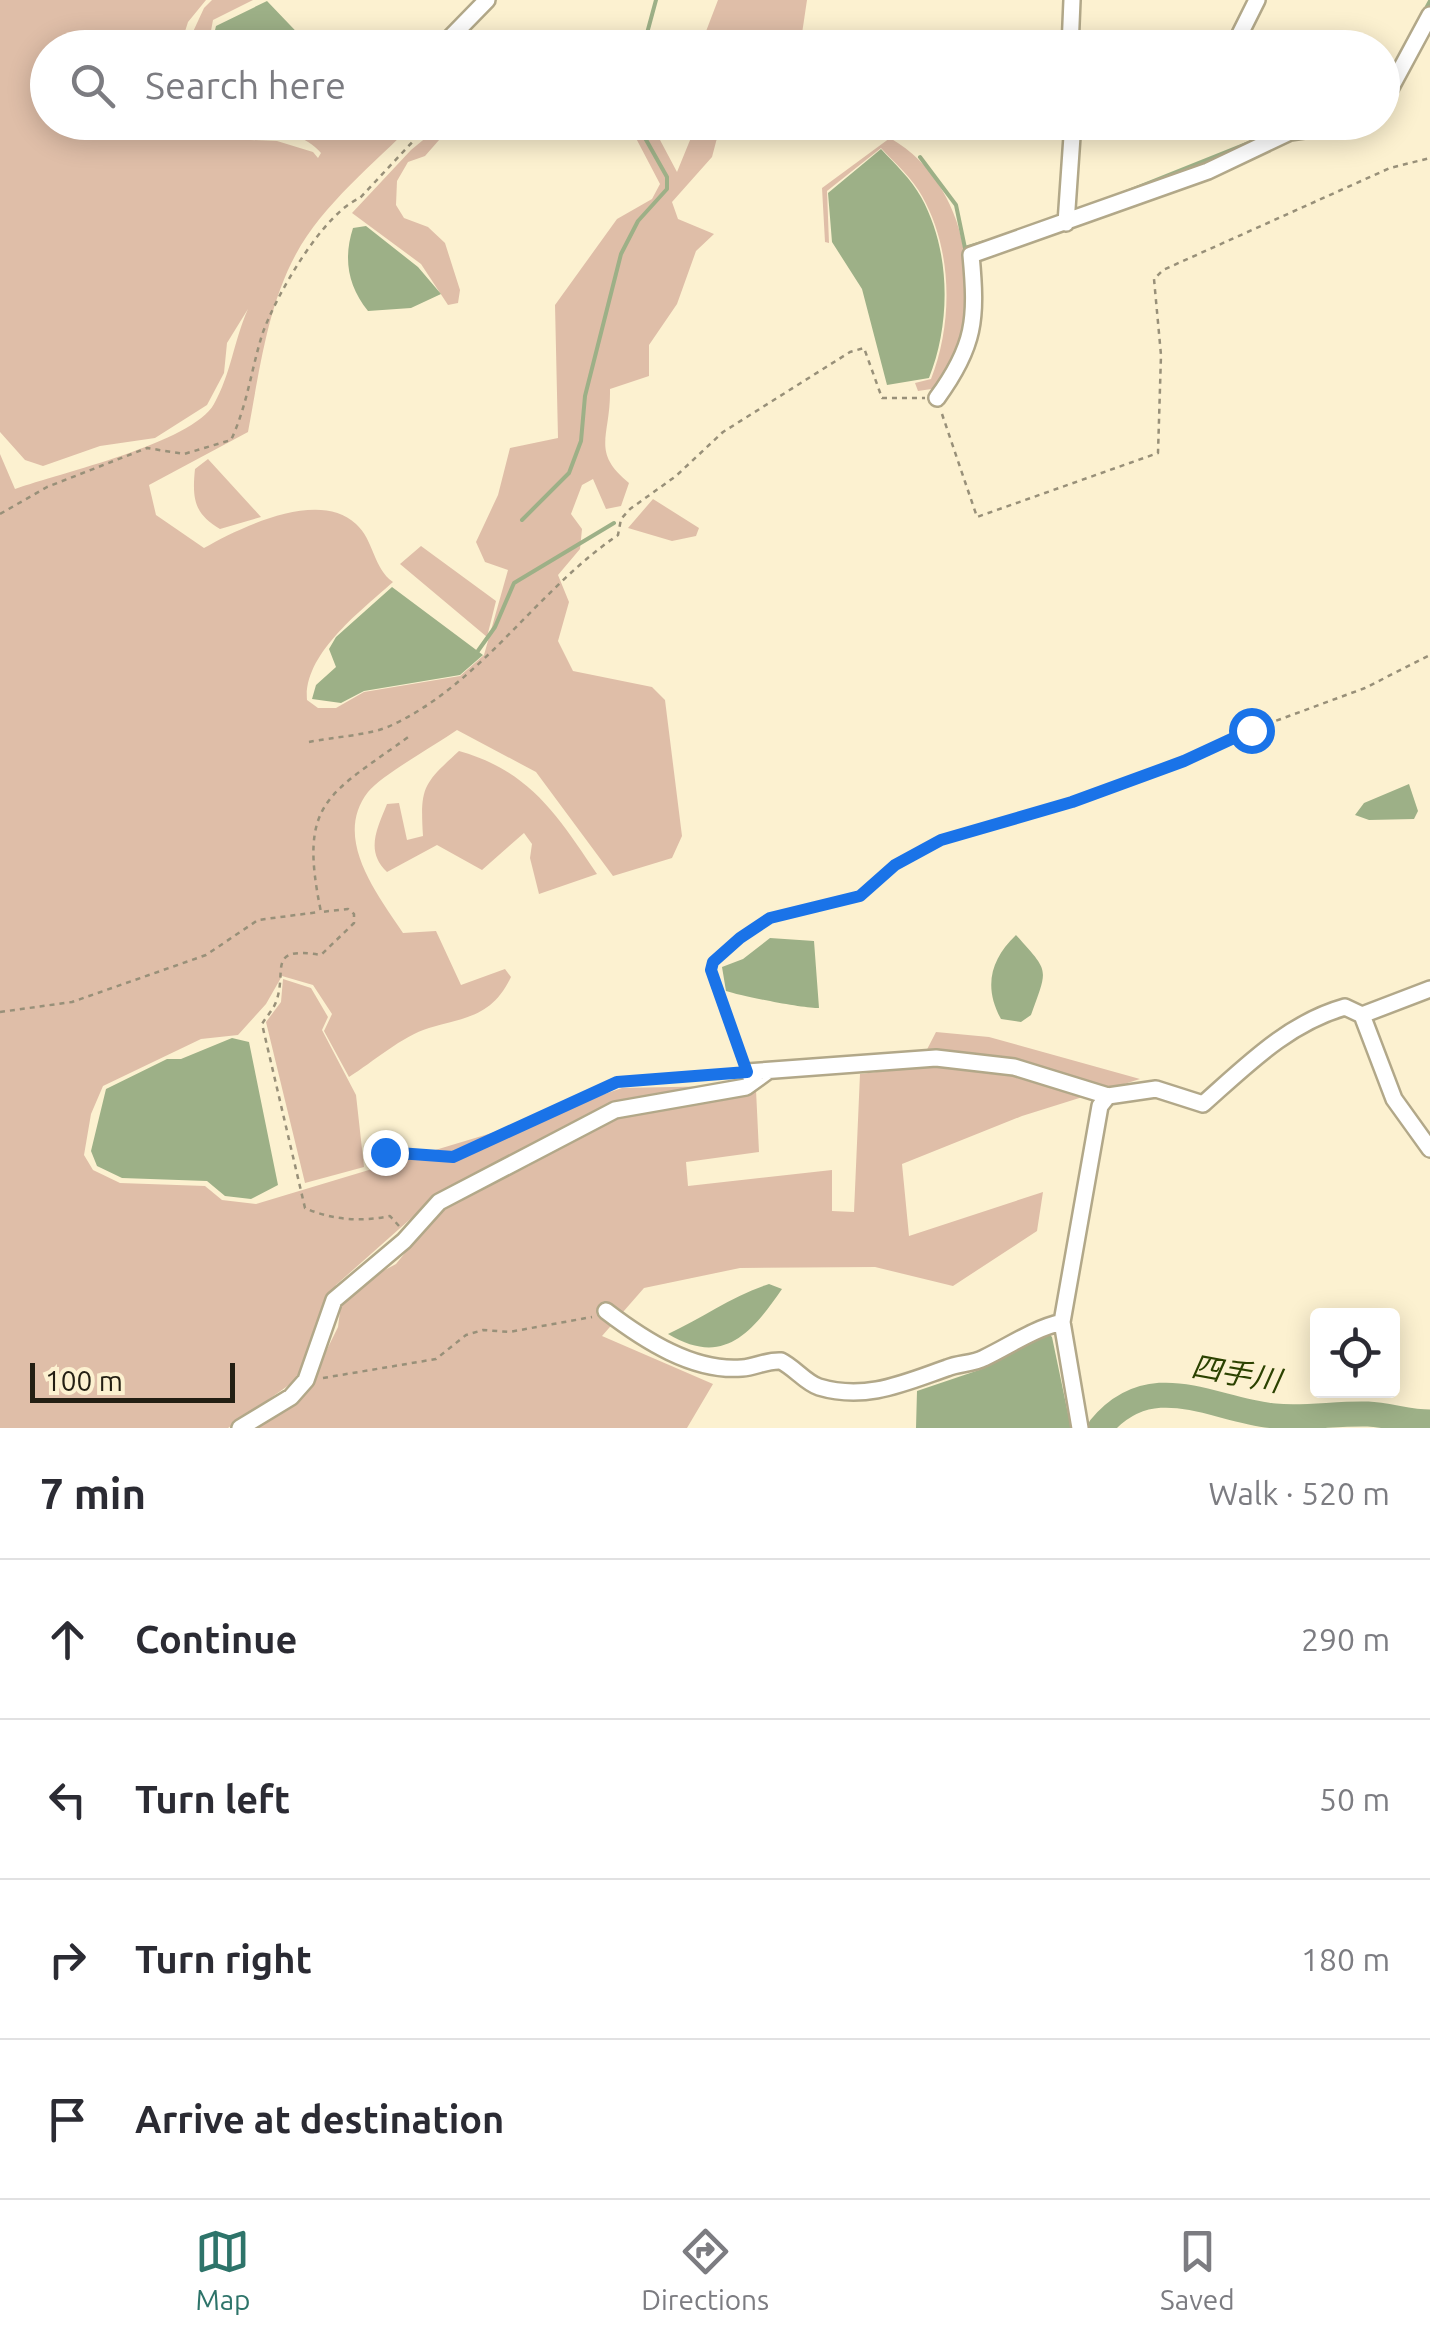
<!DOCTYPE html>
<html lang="en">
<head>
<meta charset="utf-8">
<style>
	:root { --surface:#fff; --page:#f7f7f7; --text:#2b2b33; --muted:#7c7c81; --line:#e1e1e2; --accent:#2e746a }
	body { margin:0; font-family:Ubuntu,"Noto Sans JP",sans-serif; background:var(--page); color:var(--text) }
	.controls { position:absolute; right:30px; bottom:30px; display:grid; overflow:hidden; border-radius:10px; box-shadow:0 5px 25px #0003 }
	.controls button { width:90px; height:90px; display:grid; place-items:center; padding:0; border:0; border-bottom:2px solid var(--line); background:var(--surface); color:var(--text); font:50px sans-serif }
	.scale { position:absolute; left:30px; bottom:25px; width:205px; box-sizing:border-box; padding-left:10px; border:5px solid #231f13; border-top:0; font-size:28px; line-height:35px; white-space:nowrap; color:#231f13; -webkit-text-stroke:8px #fcf1d0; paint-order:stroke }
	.stop { position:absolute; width:30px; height:30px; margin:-22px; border:8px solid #1a73e8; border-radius:50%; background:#fff }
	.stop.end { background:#1a73e8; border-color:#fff; box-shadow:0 2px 10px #0008 }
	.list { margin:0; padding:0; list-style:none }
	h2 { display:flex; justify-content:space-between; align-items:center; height:130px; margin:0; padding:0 40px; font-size:42px }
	h2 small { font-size:32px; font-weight:400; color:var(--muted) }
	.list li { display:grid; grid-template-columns:65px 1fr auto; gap:30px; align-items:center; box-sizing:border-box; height:160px; padding:0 40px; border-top:2px solid var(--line) }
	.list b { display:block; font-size:38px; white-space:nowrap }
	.list em { font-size:32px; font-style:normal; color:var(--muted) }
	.icon { flex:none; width:55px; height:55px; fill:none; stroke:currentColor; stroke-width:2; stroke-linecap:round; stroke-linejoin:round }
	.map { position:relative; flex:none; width:1430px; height:1428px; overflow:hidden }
	.search { position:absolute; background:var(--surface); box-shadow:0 5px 25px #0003; left:30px; right:30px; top:30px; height:110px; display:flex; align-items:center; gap:25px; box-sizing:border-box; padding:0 35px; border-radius:55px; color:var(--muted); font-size:38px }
	.sheet { height:770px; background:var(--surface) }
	nav { display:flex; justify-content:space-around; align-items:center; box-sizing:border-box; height:140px; border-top:2px solid var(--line); background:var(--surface); font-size:28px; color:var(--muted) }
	nav a { display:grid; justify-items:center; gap:5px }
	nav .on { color:var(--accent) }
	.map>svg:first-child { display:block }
	.green { fill:#dfbea8 }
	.water { fill:#9db087 }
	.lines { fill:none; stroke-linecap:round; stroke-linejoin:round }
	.stream { stroke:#9db087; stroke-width:4 }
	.river { stroke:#9db087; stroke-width:25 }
	.minor-casing { stroke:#b2a889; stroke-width:20 }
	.path { stroke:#989079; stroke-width:2.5; stroke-dasharray:5 5; stroke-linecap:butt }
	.minor { stroke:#fff; stroke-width:15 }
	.route { stroke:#1a73e8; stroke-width:12 }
	.labels { text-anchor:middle; stroke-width:8; stroke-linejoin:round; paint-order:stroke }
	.water-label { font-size:30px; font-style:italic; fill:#2b4200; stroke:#fcf1d0 }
</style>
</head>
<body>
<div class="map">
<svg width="1430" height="1428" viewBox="0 0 1430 1428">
	<rect width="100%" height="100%" fill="#fcf1d0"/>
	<path class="green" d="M0,0H206L188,22L180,47L48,48V122L207,123L228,139L277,141L313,152L318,158L321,153C298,126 261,132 229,133L217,123H414C375,163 323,204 296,254C267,307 259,374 248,432L149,485L156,515L204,548C241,527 319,489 356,524C374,540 373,568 393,582C362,610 303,654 307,700L318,708H336L364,692L460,676L484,655L508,570L485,562L476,542L498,495L510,448L558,438L555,305L617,219L652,199L660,184L628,123H651L677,172L697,123H721L712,157L672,202L678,219L714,234L696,251L677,304L649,345V376L610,389C611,437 590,451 629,483L621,506L606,509L593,479L582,485L571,514L582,529L580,549L558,575L569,602L558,641L573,671L652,687L665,700L682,836L672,858L613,876L536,772L457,730C436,745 383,774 368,792C332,838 378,895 403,933L436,931L461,985L505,969L511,977C492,1017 466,1017 429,1028C402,1036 373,1062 349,1077L324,1031L332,1014L313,985L282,976L266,1004L238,1035L201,1039L103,1086L91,1114L84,1155L93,1170L120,1183L205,1186L222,1200L256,1204L495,1132L622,1088L721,1086L611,1105L434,1198L336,1285L296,1380L228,1428H0V454L15,489C60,473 192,443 214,404C231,374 234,340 248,309L227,343L224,373L207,405L155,438L100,446L43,466L25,460L0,432Z
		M212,0H253L213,20L208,47H186L204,8Z
		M718,0H807L800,47H700Z
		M445,122L454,123L425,156L408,162L397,181L396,205L404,218L428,227L445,243L460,290L458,303L448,305L421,264L352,213L411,150Z
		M890,138C975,187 987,310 938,388L918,391L915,383L931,379C953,323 953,251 922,196C913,179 895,163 881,148L827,191L829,243L825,242L822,188Z
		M208,459L261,517L220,529C194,514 192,498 195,469Z
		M653,499L699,528L696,536L672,541L628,528Z
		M421,546L496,601L487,637L400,564Z
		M459,751C530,771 557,815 597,874L539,894L530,858L532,844L524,833L482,870L437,845L387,872C365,851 377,829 387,804L399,803L407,840L423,836C420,787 423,784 459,751Z
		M283,979L311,988L328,1017L322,1030L356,1095L364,1167L305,1183L266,1022L281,1002Z
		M936,1032L989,1037L1140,1079L1022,1116L902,1164L909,1236L1043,1192L1037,1231L953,1286L875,1267L740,1268L644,1288L602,1336L713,1384L687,1428H253L309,1386L338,1327L341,1303L353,1287L396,1264L442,1207L529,1166L617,1115L756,1090L759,1152L686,1162L688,1186L832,1170V1211L854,1212L860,1074L918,1067Z"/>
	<path class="water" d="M267,1L311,47H211L216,26Z
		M881,149C895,164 911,179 921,197C951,251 951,323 929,378L887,385L862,289L832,242L828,193Z
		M366,226L418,267L441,294L411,308L368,311C348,286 343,259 353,228Z
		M392,587L483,655L460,675L364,691L341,703L312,699L316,685L336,667L329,649L336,637Z
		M1409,784L1418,811L1414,819L1369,820L1355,815L1364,803Z
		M1016,935C1050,973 1048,967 1031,1015L1021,1022L1001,1019C983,986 991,959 1016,935Z
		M770,938L814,941L819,1008C805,1009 741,996 726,991L722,967L743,959Z
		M232,1038L249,1042L278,1185L251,1199L225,1196L207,1181L122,1178L97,1166L91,1151L106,1089L167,1059H181Z
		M769,1284L782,1289C751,1334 723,1367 668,1334C702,1318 734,1295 769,1284Z
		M1048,1333L1052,1337L1071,1428H916L917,1391L982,1369Z"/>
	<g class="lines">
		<path class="stream" d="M1424,12L1430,1
			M643,48L656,0
			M1297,123L1298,122
			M920,157L956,205L966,253
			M1121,194L1251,142
			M965,248L985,242
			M522,520L569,473L581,441L585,396L621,254L638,221L667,189V177L636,122
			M475,655L495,627L514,583L614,523"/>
		<path class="river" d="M1100,1428C1152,1365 1214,1411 1275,1416C1305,1419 1337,1413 1368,1414C1389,1415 1409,1422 1430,1422"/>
		<g class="minor-casing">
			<path id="minor" d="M455,48L447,41L487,0
				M1070,48L1072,0
				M1233,48L1257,0
				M1382,104L1430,15
				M1066,223L1073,122
				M937,398C975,346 977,319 971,255L1208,171L1290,132L1360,122
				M1362,1015L1430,989
				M747,1072L936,1058L1014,1067L1108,1096L1156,1089L1203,1104C1247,1065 1288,1023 1345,1007L1362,1015L1394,1099L1430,1149
				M606,1311C644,1340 693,1372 742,1368C756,1367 767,1360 781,1361C795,1368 806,1383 819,1387C866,1401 904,1383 947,1368C959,1363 973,1364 984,1358C1011,1345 1033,1329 1062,1322L1080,1428
				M1062,1322L1100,1106L1108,1096
				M240,1428L291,1397L306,1380L334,1300L404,1241L439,1202L615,1110L746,1087L768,1071"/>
		</g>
		<path class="path" d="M942,414L977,517L1158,453L1161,355L1154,279L1163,270L1390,168L1430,158
			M0,514L47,487L147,448L184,454L231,440C247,406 251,371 262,335C275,297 323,213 360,198L431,122
			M309,742C332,737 373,735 392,725C482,683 537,590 618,535L621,519L630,509L676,476L723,432L850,352L864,348L882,398H925
			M0,1012L72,1002L206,955L258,920L319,912
			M741,1057L711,970L713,963L740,938L771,918L859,896L895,865L941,840L1073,802L1184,761L1251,730L1365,688L1430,655
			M385,1152L453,1157L617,1082L700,1079
			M399,1226L390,1216C361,1222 332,1220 305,1208L262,1024C266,1017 273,1010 276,1002C288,970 265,946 321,955L354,923V914L348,909L321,912C298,801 327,796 411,735
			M323,1378L436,1359L466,1335L483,1330L509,1332L592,1317"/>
		<use href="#minor" class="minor"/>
	</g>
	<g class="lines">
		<path class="route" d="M385,1152L453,1157L617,1082L747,1072L711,970L713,962L740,938L770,918L860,896L895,865L941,840L1072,802L1184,761L1251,730"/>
	</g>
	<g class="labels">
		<g class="water-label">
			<text transform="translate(1236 1374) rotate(10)" y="10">四手川</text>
		</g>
	</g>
</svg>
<div class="controls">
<button><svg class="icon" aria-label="locate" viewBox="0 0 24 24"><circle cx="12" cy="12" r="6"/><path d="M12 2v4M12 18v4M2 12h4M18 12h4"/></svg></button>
</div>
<div class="scale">100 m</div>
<div class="stop" style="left:1251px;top:730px"></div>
<div class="stop end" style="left:385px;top:1152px"></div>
<div class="search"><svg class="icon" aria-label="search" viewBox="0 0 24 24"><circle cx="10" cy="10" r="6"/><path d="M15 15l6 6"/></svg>Search here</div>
</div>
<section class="sheet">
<h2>7 min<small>Walk · 520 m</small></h2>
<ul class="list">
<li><svg class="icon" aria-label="ahead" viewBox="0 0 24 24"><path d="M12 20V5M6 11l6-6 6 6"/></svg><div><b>Continue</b></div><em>290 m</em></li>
<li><svg class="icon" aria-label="left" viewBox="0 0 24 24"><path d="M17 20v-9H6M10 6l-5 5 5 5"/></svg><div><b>Turn left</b></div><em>50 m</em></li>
<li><svg class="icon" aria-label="right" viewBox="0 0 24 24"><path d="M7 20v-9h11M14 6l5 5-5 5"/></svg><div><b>Turn right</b></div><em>180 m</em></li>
<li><svg class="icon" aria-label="arrive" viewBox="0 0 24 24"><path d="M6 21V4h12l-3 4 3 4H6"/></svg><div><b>Arrive at destination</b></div></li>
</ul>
</section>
<nav>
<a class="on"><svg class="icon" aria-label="map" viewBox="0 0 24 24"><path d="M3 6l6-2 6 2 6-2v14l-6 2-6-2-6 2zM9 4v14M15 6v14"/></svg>Map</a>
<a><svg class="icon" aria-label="directions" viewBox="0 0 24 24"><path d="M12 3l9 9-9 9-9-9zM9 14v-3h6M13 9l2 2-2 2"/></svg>Directions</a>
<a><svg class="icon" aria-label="saved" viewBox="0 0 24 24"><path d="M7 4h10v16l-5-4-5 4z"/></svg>Saved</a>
</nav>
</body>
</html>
